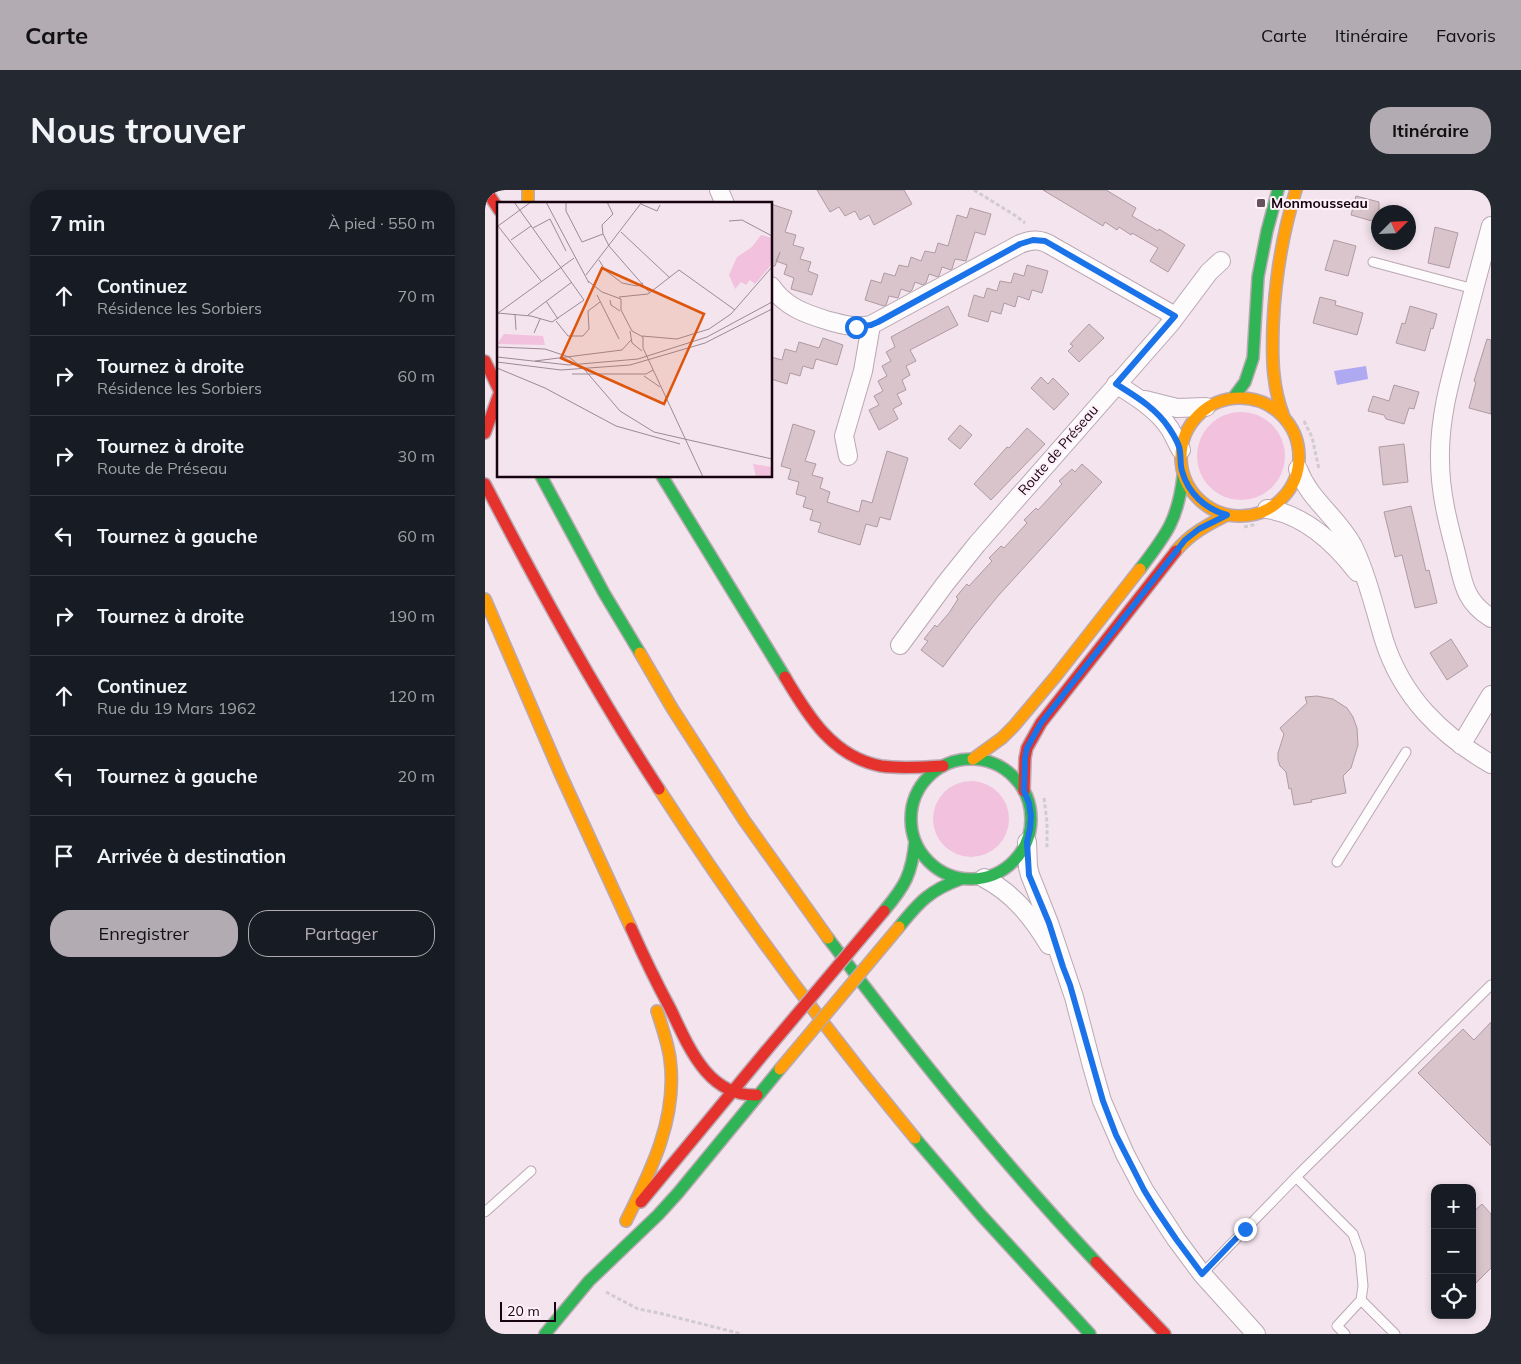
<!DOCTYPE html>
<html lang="fr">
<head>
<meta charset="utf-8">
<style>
	:root { --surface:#171b24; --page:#242831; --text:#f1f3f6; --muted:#9ea1a6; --line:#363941; --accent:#b2abb2 }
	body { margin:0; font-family:Mulish,sans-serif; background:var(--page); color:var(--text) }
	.controls { position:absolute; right:15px; bottom:15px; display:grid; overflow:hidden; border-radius:10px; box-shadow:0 2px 8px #0003 }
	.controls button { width:45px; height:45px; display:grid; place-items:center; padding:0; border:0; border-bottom:1px solid var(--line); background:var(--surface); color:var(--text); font:25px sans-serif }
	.compass { position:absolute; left:886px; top:15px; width:45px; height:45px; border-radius:50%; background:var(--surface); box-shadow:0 2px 8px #0003; rotate:66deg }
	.scale { position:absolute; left:15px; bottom:12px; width:56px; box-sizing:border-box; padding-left:5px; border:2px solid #180411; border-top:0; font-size:14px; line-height:18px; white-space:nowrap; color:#180411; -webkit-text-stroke:4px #fef0f8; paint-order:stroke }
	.stop { position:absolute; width:15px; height:15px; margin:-11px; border:4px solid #1a73e8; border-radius:50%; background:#fff }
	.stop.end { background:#1a73e8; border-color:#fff; box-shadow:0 1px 5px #0008 }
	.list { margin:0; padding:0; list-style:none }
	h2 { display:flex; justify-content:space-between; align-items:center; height:65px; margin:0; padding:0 20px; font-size:21px }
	h2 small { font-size:16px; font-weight:400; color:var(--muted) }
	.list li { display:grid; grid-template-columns:32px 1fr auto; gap:15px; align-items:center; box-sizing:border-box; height:80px; padding:0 20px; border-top:1px solid var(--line) }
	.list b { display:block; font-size:19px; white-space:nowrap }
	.list p { margin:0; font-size:16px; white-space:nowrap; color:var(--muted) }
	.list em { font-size:16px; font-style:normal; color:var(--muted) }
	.actions { display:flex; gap:10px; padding:15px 20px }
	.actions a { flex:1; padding:11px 0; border:1px solid var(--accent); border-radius:20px; text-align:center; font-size:18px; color:var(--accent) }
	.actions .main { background:var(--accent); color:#111 }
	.icon { flex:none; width:28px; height:28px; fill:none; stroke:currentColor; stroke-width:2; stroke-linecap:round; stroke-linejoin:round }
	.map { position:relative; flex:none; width:1006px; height:1144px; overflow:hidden; border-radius:20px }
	header { display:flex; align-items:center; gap:30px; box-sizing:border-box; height:70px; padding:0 25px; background:var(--accent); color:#111 }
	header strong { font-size:24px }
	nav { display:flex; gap:28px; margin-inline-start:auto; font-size:18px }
	.intro { display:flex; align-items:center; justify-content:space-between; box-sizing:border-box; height:120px; padding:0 30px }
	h1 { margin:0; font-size:35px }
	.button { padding:12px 22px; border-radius:20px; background:var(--accent); color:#111; font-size:18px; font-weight:700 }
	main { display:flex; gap:30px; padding:0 30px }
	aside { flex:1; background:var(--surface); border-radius:20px; box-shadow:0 2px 8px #0003 }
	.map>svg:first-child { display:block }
	.green { fill:#f1c1de }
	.water { fill:#afa9f2 }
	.building { fill:#d9c4cb; stroke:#af9aa2 }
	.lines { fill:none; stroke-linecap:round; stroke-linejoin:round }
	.lane-casing { stroke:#baa8b3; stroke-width:11 }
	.street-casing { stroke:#baa8b3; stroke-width:20 }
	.fast-casing { stroke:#baa8b3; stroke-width:14 }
	.slow-casing { stroke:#baa8b3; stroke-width:14 }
	.jam-casing { stroke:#baa8b3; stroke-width:14 }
	.path { stroke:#d0cbce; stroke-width:3; stroke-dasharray:4 2.5; stroke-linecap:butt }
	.lane { stroke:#fdfbfc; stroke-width:9 }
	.street { stroke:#fdfbfc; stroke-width:18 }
	.fast { stroke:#30b455; stroke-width:11 }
	.slow { stroke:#ff9f0a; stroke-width:11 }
	.jam { stroke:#e5322d; stroke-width:11 }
	.slow-bridge-casing { stroke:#baa8b3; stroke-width:14; stroke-linecap:butt }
	.jam-bridge-casing { stroke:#baa8b3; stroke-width:14; stroke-linecap:butt }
	.slow-bridge { stroke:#ff9f0a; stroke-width:11 }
	.jam-bridge { stroke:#e5322d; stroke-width:11 }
	.route { stroke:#1a73e8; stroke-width:6 }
	.poi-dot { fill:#65525e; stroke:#fef0f8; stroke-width:2 }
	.labels { text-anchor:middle; stroke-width:4; stroke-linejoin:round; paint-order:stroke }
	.poi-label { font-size:14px; font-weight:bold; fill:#180411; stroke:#fef0f8; text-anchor:start }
	.street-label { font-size:14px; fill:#180411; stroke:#fef0f8 }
	.inset-road { fill:none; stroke:#9c8a95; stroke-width:1 }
	.view { fill:#de550c; fill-opacity:0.15; stroke:#de550c; stroke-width:2.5 }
	.inset-edge { fill:none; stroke:#180411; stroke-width:2.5 }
</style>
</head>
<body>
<header>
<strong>Carte</strong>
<nav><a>Carte</a><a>Itinéraire</a><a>Favoris</a></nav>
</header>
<div class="intro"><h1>Nous trouver</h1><a class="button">Itinéraire</a></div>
<main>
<aside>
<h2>7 min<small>À pied · 550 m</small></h2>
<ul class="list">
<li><svg class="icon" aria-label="ahead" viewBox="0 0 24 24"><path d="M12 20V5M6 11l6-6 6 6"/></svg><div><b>Continuez</b><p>Résidence les Sorbiers</p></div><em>70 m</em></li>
<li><svg class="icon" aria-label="right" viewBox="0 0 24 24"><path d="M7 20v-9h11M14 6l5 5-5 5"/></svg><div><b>Tournez à droite</b><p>Résidence les Sorbiers</p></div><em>60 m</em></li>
<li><svg class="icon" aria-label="right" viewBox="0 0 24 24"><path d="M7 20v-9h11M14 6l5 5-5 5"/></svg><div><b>Tournez à droite</b><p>Route de Préseau</p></div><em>30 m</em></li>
<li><svg class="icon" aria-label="left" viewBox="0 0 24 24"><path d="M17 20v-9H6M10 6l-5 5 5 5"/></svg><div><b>Tournez à gauche</b></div><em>60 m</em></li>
<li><svg class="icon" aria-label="right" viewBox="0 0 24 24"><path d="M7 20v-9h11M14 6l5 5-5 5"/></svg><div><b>Tournez à droite</b></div><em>190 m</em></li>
<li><svg class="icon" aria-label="ahead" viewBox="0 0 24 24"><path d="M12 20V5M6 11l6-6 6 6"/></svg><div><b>Continuez</b><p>Rue du 19 Mars 1962</p></div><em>120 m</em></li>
<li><svg class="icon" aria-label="left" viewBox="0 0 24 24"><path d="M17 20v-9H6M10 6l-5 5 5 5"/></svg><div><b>Tournez à gauche</b></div><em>20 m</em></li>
<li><svg class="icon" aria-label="arrive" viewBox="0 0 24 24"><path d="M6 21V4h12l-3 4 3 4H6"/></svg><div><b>Arrivée à destination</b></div></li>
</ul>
<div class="actions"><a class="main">Enregistrer</a><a>Partager</a></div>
</aside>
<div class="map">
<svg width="1006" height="1144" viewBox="0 0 1006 1144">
	<rect width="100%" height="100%" fill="#f4e4ed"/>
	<path class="green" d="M712 266a44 44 0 1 1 88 0a44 44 0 1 1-88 0Z
		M448 629a38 38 0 1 1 76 0a38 38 0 1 1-76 0Z"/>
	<path class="water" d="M881,176L883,189L852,195L849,181Z"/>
	<path class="building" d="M332,0H419L427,14L389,35L384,25L375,30L370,21L360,26L354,17L345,22Z
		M558,0H621L651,18L647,26L673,41L674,39L700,55L683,82L665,71L673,58L647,43L646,45L634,37L632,40L620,32L618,36Z
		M871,6L894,12V33L866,25Z
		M286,14L307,21L300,42L311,45L308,55L319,58L315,69L326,72L323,81L333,85L327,105L306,99L309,88L299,84L302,75L291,71L295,62L290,76H286Z
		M485,18L506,24L500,45L490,42L481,71L470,69L467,79L466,80L457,77L454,86L453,87L444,84L441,93L438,95L430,92L427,100L425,102L416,99L413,108L404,106L401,115L399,116L380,110L386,90L396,93L399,83L410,86L414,75L423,77L426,67L436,71L440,61L450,63L453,53L463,56L472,25L482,28Z
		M950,37L973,43L964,78L943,73Z
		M849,50L871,56L863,86L840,80Z
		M542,75L563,81L557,103L547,100L544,110L533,106L530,117L519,113L516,124L506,121L503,132L483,126L489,105L499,108L502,98L512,101L515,91L526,93L529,83L539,86Z
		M835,107L851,111L850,115L878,123L872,145L828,133Z
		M463,116L473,135L425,160L431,171L421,176L425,185L417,190L421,200L412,204L417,214L408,219L413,229L394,240L384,220L394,215L389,206L398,201L393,191L402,186L397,176L406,171L401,162L410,157L406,147Z
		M925,116L952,124L948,139L946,138L940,161L911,153L917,133L920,134Z
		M604,134L619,148L594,172L583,161L588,156L585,154Z
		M338,148L358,155L352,175L331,169L328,179L318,176L315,186L305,183L302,194L286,189V167L297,170L300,159L311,162L314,152L334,158Z
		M1002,149L1006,150V224L984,218L991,192L989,191Z
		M556,187L563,194L568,188L584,204L569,220L546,198Z
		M909,195L934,202L929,219L924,218L919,234L901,229L899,225L883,221L888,206L904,211Z
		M308,234L330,241L320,271L331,274L327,285L338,288L335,298L345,302L342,312L374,322L377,310L387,313L402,261L423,268L405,330L395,327L392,337L381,334L375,355L333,342L336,333L325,330L328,320L318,317L321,307L311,304L314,292L303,289L306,279L296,276Z
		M475,235L487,245L475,259L463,249Z
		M542,238L560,254L506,310L489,294L522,257L524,258Z
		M919,254L923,292L898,295L894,257Z
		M597,274L617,292L513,406L487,438L458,477L436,460L443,451L439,449L450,435L452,437L464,423L473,409L471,407L482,394L484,396L507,371L504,368L516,356L519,358L542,333L539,330L551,318L553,320L577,294L574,291L587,279L590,282Z
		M926,316L941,381L944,380L952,413L930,418L917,365L910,367L899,322Z
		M966,449L983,476L962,490L945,463Z
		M832,506L848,509L862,518L868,527L872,538L873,555L866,578L858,586L861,603L826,610L827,612L809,615L806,598L804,599L801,582L795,576L793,570V563L799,544L795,538L822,513L820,507Z
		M1006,832V956L933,883L978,839L989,850Z
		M997,1014L1006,1024V1078L987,1097V1023Z"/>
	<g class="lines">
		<g class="lane-casing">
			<path id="lane" d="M888,72L989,99
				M852,672L921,562
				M811,987L868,1044L875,1064L878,1096L876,1110L852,1136L860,1144
				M0,1022L46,981
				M717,1084L815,983L1006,795
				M876,1110L910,1144"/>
		</g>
		<g class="street-casing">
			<path id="street" d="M234,0L240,14
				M1006,36C995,76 984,117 974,157C964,194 954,231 955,270C955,302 963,333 971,363C978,392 979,411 1006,428
				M286,96C300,117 321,124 344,131C359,135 371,138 386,135L535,54C547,49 556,49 567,56L690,126
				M631,194C650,206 672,219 685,239C689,246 692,253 696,260
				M660,210L692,218L721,217
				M363,266L359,246L378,181L386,135
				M813,279C825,311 852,326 868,356C882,385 890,420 899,450C917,507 956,545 1006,574
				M782,319C820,325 849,352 872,382
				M415,455L460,394L492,354L685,134L724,82L736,71
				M976,555L1006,505
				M542,652L543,677L545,685L564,733L589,807L607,876L617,911L640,964L659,1000L691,1049L717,1084L771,1144
				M499,688C528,703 547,727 564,755"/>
		</g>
		<g class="fast-casing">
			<path id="fast" d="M749,207L760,192L768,168L773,87L782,41L793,0
				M56,286L119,403L155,463
				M177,286L300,487
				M655,379C681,345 693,330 698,286
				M426 629a60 60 0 1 1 120 0a60 60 0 1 1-120 0Z
				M399,721C420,696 427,684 430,651
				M414,737C434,712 445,700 476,689
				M343,748C427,860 515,970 611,1072
				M430,948L496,1025L605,1144
				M60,1144L104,1091L173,1025L193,1003L295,879"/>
		</g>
		<g class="slow-casing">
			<path id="slow" d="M43,0V14
				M696 267a59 59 0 1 1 118 0a59 59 0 1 1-118 0Z
				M799,227C787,197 787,168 788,136C790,89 797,45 811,0
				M691,361C705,344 722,335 742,325
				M0,409L75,583L146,738
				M155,463L187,518L259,630L343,748
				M488,569L517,548L529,536L571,486L655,379
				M174,599C253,721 338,837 430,948
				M141,1031C166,981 193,927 185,869C183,853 177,837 172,821"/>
		</g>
		<g class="jam-casing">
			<path id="jam" d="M1,0L14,20
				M0,171L14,200
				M0,243L14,204
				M0,294C54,398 110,501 174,599
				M300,487C323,526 348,567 396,576C417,579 438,577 458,576
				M539,601L540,568L542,558L556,533L691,361
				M146,738C158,765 171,792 185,818C203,855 222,907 272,905
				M156,1012L281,861
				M611,1072L680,1144"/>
		</g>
		<path class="path" d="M489,0L531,26L540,33
			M819,231L827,247L834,279
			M759,337L772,334
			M559,608L562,632V659
			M121,1102L153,1119L174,1123L257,1144"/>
		<use href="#lane" class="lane"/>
		<use href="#street" class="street"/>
		<use href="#fast" class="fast"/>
		<use href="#slow" class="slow"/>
		<use href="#jam" class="jam"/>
		<g class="slow-bridge-casing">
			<path id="slow-bridge" d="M295,879L414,737"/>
		</g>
		<g class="jam-bridge-casing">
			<path id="jam-bridge" d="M281,861L399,721"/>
		</g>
		<use href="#slow-bridge" class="slow-bridge"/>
		<use href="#jam-bridge" class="jam-bridge"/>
	</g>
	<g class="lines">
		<path class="route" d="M371,137L386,135L393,132L535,54L548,50L560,51L690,126L631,194C650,206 671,218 684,238C688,244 695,255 695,262C696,268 695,275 697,281C703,303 720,319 742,325L714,339L700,350L556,533L542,558L540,568L539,601L544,613L546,626L545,639L542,652L544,685L564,733L578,777L585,795L618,911L631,945L659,1000L670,1018L691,1049L717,1084L760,1039"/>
	</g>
	<rect class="poi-dot" x="771" y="8" width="10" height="10" rx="2.5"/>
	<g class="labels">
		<g class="poi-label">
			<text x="786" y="18">Monmousseau</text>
		</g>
		<g class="street-label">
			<text transform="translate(573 260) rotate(-49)" y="5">Route de Préseau</text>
		</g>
	</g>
	<g transform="translate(12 12)">
		<rect width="275" height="275" fill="#f4e4ed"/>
		<path d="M264,33L275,36V62L258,82L253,78L249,83L244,80L238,87L232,73L240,55L255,45ZM7,132L46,134L48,143L0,142ZM256,262L275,265V275H259Z" fill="#f1c1de"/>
		<path class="inset-road" d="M49,0L92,81M69,0V9L85,40L106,32M110,0L116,12L105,23L106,32L112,44L153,91M144,2L160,9L163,3M232,19L245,18L275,34M1,24L44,79M1,24L34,0M36,26L53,17L69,49M124,30L173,76M14,38L34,24M102,58L108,68L125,81L140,84L146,81M89,73L145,0M91,79L105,90L124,97V108L135,129L146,135V146L206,275M100,93L122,137M122,95L151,92L182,68L238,108M113,98L114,103L123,109M49,99L61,117M0,111L34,114L55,120L87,98L17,0M1,111L77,56M18,112L19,128M31,113L75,80M59,119L71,134H86L92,127L91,109L103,100M133,129L135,141L145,149M37,131L43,117M145,134L180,137L212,127L234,112L275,65M0,145L48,147L72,155L87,167L123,209L157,230L275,257M0,155L72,163L141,157L210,135L275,100M38,159L125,148L134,138M0,160L64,168L133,163L208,141L275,107M0,166L48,186L119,224L183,242M75,172H149L156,168M147,174L163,185"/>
		<path class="view" d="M105,66L207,112L167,202L64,156Z"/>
		<rect width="275" height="275" class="inset-edge"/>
	</g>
</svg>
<div class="controls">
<button>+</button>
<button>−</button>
<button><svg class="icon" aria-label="locate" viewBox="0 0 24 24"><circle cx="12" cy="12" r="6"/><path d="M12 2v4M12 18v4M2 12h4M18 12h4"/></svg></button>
</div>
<svg class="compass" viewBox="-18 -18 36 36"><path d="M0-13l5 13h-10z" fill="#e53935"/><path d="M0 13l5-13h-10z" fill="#9ea1a6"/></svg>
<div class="scale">20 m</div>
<div class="stop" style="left:371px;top:137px"></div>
<div class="stop end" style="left:760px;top:1039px"></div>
</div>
</main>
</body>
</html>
